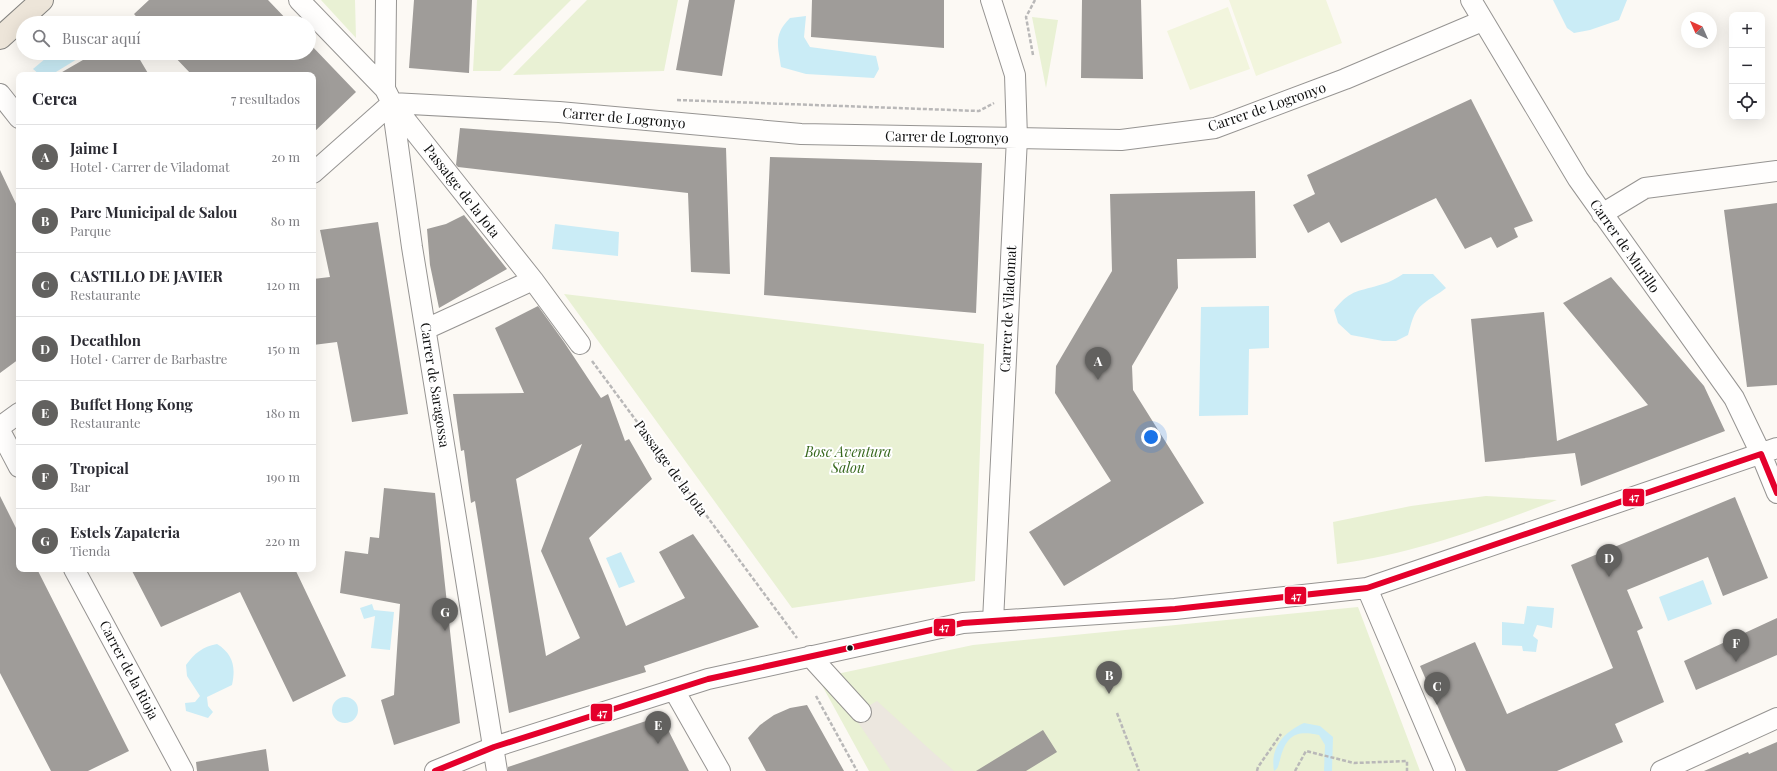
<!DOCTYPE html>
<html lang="es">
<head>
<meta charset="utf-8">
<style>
	:root { --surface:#fff; --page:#f2f2f3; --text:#2b2b33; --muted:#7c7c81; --line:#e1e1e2; --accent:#62615f }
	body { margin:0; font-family:"Playfair Display",serif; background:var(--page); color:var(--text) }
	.controls { position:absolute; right:12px; top:12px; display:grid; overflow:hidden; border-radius:8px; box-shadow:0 4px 16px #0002 }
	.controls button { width:36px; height:36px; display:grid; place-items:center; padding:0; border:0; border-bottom:1px solid var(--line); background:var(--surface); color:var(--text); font:20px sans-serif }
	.compass { position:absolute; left:1681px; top:12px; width:36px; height:36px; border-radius:50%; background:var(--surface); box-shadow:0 4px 16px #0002; rotate:315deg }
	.you { position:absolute; left:1151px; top:437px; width:14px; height:14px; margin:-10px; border:3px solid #fff; border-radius:50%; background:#1a73e8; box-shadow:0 0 0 6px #1a73e833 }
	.badge { display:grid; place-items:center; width:26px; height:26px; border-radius:50%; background:var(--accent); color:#fff; font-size:13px; font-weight:700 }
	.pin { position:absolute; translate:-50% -33px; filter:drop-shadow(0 1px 2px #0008) }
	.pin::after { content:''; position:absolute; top:21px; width:14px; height:12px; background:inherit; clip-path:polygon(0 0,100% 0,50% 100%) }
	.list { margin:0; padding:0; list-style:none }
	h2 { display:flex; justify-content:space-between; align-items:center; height:52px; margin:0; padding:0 16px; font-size:17px }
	h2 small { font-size:13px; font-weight:400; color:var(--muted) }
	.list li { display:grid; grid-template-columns:26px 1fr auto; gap:12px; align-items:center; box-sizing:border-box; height:64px; padding:0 16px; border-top:1px solid var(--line) }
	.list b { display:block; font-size:15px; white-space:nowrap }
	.list p { margin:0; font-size:13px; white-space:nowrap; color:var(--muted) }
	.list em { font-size:13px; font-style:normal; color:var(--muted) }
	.icon { flex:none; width:22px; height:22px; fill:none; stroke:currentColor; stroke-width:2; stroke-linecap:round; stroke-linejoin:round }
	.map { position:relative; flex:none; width:1777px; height:771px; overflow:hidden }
	.search { position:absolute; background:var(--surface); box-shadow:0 4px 16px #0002; left:16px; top:16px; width:300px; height:44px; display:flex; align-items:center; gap:10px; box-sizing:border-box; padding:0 14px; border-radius:22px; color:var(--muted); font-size:15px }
	.panel { position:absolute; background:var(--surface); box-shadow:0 4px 16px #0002; left:16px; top:72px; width:300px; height:500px; border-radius:8px }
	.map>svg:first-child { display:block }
	.green { fill:#e9f1d4 }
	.pitch { fill:#f2f5dd }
	.plaza { fill:#ece7df }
	.water { fill:#caecf6 }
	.building { fill:#9f9c99; fill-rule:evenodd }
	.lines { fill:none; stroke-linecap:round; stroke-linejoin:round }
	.street-casing { stroke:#969492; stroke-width:22 }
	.primary-casing { stroke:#83827f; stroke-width:24 }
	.path { stroke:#b9b8b8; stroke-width:2.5; stroke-dasharray:4 2; stroke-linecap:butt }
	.street { stroke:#fffefd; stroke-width:20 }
	.primary { stroke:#ede5d9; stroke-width:22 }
	.bus-1-casing { stroke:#fff; stroke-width:9 }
	.bus-1 { stroke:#e4002b; stroke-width:6 }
	.bus-dot { fill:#0f0f0f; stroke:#fff; stroke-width:1.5 }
	.labels { text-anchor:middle; stroke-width:4; stroke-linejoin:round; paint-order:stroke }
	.street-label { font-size:14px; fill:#0f0f0f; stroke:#fff }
	.park-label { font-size:14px; font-style:italic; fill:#37681d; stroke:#fff }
	.line-badge { stroke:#fff; stroke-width:1.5 }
	.badge-label { font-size:11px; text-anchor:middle; font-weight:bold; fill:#fff }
</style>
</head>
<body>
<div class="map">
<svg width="1777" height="771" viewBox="0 0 1777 771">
	<rect width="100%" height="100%" fill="#fcf9f4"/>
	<path class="green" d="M321,0H355L356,38Z
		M477,0H571L500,71H473Z
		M587,0H678L664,71L513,75Z
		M1032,17L1058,20L1046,88Z
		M564,294L984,344L975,581L792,608Z
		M1486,496L1557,500C1486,527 1413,554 1337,564L1333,522L1411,506Z
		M1358,607L1420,771H869L818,678L973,645Z"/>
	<path class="pitch" d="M1229,0H1326L1342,43L1256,76Z
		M1228,7L1250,69L1190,90L1167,31Z"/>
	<path class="plaza" d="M877,701L926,746L954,771H891L853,715Z"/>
	<path class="water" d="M1553,0H1627L1619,20L1590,30L1574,33L1567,28Z
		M806,16L804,37L810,47L876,56L879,69L874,78L806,74L781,67C778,45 773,35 790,18Z
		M52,53H87L51,75H40L33,69Z
		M555,224L619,232L618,256L552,249Z
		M1403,274H1433L1446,288C1439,294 1430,298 1423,304C1413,311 1411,325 1408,335L1396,341H1383L1351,335L1338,323L1334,310C1352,288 1359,292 1383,284C1390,282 1397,278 1403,274Z
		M1269,306V348L1249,349L1248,415L1199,416L1201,307Z
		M621,552L635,582L619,588L606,558Z
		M1703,580L1712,604L1668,621L1659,597Z
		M372,604L374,610L394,612L390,650L371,648L375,616L364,619L360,608Z
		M1527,606L1554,608L1552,628L1537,625L1533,636L1538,640L1536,652L1523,651L1522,646L1502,645V622L1524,624Z
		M217,644C233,654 236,667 232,685L207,697L208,706L213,712L208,718L186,711L185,703L195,702L200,696L187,676L186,665C195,653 202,647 217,644Z
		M332 710a13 13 0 1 1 26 0a13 13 0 1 1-26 0Z
		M1304,723L1320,726L1333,737L1332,771H1324L1325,745L1319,735C1295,730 1286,736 1280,760C1278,765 1279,768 1274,771C1270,747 1284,732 1304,723Z"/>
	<path class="building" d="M149,0H268L290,23H142L134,14Z
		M414,0H472L469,73L409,68Z
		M689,0H735L722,76L676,70Z
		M812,0H944V48L811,37Z
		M1082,0H1141L1143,79L1081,78Z
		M309,43L356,92L313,133V75H192L171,53H309Z
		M95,53H136L149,75H57Z
		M1471,99L1533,221L1514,228L1518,237L1497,248L1491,237L1465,249L1436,198L1341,243L1329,222L1308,233L1293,205L1315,194L1307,175Z
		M460,128L726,148L730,274L691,272L688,193L458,167L456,165Z
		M770,157L982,163L976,313L764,295Z
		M0,170L19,210V359L0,373Z
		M1255,191L1256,258L1177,259L1178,288L1132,366L1133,390L1204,503L1064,586L1029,532L1111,481L1055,393L1056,366L1112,271L1110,194Z
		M1777,203V385L1747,387L1724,210Z
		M464,215L507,269L439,308L430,265L427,229L446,224Z
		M378,222L408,414L352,422L337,342L313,345V279L330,277L320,230Z
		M1611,277L1704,386L1725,431L1581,486L1575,453L1485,462L1471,319L1544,312L1557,441L1648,405L1563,303Z
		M538,306L564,342L601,398L608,394L625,441L629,439L652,479L589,538L626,626L685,598L659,552L693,534L759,627L644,666L646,672L509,713L475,501L471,503L464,450L461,451L453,394L524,393L495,328ZM582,444L541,551L580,638L546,656L516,479Z
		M384,488L435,493L460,723L394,745L381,700L394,695L400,604L340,593L345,551L368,554L370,537L379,538Z
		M0,496L19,534V569H37L129,751L88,771H51L0,673Z
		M1735,497L1768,578L1723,596L1708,557L1627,590L1643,628L1637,631L1664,702L1615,724L1623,742L1557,771H1466L1420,666L1475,642L1507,714L1613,668L1571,565Z
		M131,569H295L346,676L293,702L240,592L161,627Z
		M1777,618V655L1696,690L1684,661Z
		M807,705L844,771H766L748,738L760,725L774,715L790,708Z
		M661,716L689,771H508V767Z
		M1043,730L1057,752L1026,771H976Z
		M1777,742V771H1704L1748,752L1749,754Z
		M266,749L269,771H197L196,762Z"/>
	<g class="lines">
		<g class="street-casing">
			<path id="street" d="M299,0L385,89
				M386,0L385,89L392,103L412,247L497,771
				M991,0L1015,75L1017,138L993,621
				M1471,0L1578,179L1734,398L1761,454L1777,493
				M0,94L19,118
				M392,103L559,112L801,134L1121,140L1215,128L1345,79L1482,21
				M392,103L533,280L580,344
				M313,173L392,103
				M1602,214L1645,188L1777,171
				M426,329L533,280
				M0,427L19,413
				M0,431L19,467
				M74,569L183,771
				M1367,588L1445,771
				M810,656L861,712
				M674,690L720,771
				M435,771L494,747L708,679L963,623L1175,609L1367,588L1777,448
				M1661,771L1777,718"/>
		</g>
		<g class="primary-casing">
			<path id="primary" d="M0,38L42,0"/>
		</g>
		<path class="path" d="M1033,55L1026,17L1035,0
			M677,100L979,111L994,103
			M592,361L797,638
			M816,696L857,771
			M1117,713L1139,771
			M1257,771L1258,767L1281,734
			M1295,771L1306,751L1354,763L1407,761V771"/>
		<use href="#street" class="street"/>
		<use href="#primary" class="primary"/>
		<g class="bus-1-casing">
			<path id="bus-1" d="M435,771L494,747L708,679L963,623L1175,609L1367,588L1761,454L1777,493"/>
		</g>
		<use href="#bus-1" class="bus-1"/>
	</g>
	<circle class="bus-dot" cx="850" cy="648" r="3.5"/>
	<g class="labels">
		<g class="street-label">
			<text transform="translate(1267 107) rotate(-19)" y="5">Carrer de Logronyo</text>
			<text transform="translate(624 118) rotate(5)" y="5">Carrer de Logronyo</text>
			<text transform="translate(947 137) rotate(1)" y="5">Carrer de Logronyo</text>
			<text transform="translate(462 191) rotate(52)" y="5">Passatge de la Jota</text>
			<text transform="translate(1625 246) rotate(55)" y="5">Carrer de Murillo</text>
			<text transform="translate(1008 309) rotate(-87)" y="5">Carrer de Viladomat</text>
			<text transform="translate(435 385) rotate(81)" y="5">Carrer de Saragossa</text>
			<text transform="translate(671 468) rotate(54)" y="5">Passatge de la Jota</text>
			<text transform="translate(129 670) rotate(62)" y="5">Carrer de la Rioja</text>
		</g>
		<g class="park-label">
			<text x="848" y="457">Bosc Aventura<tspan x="848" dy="16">Salou</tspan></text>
		</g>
	</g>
	<g class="line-badge">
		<rect x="1622" y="488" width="23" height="19" rx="4" fill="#e4002b"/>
		<rect x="1284" y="586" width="23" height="19" rx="4" fill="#e4002b"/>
		<rect x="933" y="618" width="23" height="19" rx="4" fill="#e4002b"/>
		<rect x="590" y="703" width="23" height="19" rx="4" fill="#e4002b"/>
	</g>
	<g class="badge-label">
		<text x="1634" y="501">47</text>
		<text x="1296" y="600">47</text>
		<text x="944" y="631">47</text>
		<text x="602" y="717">47</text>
	</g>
</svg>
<div class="controls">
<button>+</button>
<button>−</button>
<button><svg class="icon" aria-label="locate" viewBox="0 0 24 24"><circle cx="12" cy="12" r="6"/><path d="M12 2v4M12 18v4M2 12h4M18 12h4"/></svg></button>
</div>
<svg class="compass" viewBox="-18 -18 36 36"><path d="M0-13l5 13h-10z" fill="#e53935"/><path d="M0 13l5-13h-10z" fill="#7c7c81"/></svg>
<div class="you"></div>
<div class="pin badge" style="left:1098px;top:380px">A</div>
<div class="pin badge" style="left:1109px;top:694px">B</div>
<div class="pin badge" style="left:1437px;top:705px">C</div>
<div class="pin badge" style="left:1609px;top:577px">D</div>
<div class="pin badge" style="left:658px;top:744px">E</div>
<div class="pin badge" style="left:1736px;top:662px">F</div>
<div class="pin badge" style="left:445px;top:631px">G</div>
<div class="search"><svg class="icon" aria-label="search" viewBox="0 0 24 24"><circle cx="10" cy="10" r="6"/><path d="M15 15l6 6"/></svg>Buscar aquí</div>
<section class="panel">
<h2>Cerca<small>7 resultados</small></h2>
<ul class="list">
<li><span class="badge">A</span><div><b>Jaime I</b><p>Hotel · Carrer de Viladomat</p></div><em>20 m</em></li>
<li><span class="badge">B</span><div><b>Parc Municipal de Salou</b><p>Parque</p></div><em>80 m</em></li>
<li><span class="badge">C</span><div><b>CASTILLO DE JAVIER</b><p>Restaurante</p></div><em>120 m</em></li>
<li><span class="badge">D</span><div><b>Decathlon</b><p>Hotel · Carrer de Barbastre</p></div><em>150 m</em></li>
<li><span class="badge">E</span><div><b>Buffet Hong Kong</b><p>Restaurante</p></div><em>180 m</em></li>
<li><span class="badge">F</span><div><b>Tropical</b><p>Bar</p></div><em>190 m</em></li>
<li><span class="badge">G</span><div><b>Estels Zapateria</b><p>Tienda</p></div><em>220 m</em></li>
</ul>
</section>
</div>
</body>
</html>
